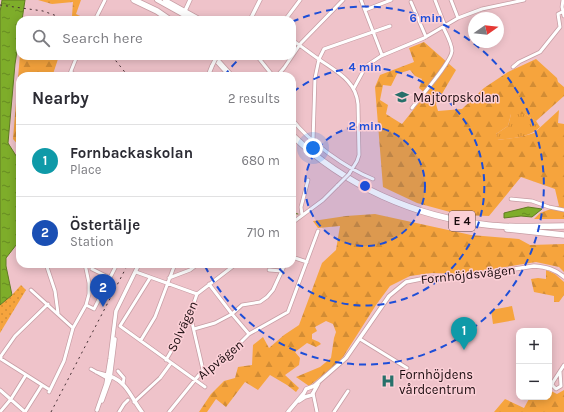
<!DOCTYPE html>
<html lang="en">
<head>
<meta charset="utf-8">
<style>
	:root { --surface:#fff; --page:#f2f2f3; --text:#2b2b33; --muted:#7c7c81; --line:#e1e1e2; --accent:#b45309 }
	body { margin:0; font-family:Karla,sans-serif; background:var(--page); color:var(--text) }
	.controls { position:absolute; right:12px; bottom:12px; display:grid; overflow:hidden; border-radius:8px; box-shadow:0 2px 10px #0003 }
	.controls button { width:36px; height:36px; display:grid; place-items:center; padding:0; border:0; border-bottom:1px solid var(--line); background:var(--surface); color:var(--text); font:20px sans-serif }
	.compass { position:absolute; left:468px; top:12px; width:36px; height:36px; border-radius:50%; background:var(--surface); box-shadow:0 2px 10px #0003; rotate:76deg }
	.you { position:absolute; left:313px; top:148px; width:14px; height:14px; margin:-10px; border:3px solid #fff; border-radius:50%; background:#1a73e8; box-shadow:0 0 0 6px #1a73e833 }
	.badge { display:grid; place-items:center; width:26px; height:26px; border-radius:50%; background:var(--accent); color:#fff; font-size:13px; font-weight:700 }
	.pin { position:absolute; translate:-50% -33px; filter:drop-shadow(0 1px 2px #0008) }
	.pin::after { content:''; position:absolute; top:21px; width:14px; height:12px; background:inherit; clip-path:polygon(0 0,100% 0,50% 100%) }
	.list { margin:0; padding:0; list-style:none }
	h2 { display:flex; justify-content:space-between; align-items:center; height:52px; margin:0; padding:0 16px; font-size:17px }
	h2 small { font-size:13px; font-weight:400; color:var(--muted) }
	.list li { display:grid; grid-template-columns:26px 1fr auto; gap:12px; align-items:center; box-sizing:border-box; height:72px; padding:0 16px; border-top:1px solid var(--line) }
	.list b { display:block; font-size:15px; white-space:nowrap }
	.list p { margin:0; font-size:13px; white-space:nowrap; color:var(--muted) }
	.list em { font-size:13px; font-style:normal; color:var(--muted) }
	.icon { flex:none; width:22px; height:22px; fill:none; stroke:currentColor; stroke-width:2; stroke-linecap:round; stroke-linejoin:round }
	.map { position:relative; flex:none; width:564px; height:412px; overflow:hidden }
	.search { position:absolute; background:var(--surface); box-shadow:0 2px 10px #0003; left:16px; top:16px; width:280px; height:44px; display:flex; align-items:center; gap:10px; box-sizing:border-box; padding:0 14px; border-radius:12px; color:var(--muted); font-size:15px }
	.panel { position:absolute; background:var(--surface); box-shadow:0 2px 10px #0003; left:16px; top:72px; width:280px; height:196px; border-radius:12px }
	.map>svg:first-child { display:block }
	.grass { fill:url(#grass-tufts) }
	.forest { fill:url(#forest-firs); fill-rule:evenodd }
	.park { fill:url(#park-dots) }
	.pitch { fill:#f6a43d }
	.water { fill:url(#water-ripples); stroke:#607c22 }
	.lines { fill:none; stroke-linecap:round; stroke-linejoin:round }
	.stream { stroke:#607c22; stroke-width:1 }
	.minor-casing { stroke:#c79da4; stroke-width:4.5 }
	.tertiary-casing { stroke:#c79da4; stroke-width:5 }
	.secondary-casing { stroke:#c79da4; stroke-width:5.5 }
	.motorway-casing { stroke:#c79da4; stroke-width:7 }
	.minor { stroke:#fff; stroke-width:3 }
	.tertiary { stroke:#fff; stroke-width:3.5 }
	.secondary { stroke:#fff; stroke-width:4 }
	.motorway { stroke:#fff; stroke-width:5.5 }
	.rail { stroke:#432e32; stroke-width:1; stroke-dasharray:2 4; stroke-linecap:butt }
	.minor-bridge-casing { stroke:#c79da4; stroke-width:4.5; stroke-linecap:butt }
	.tertiary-bridge-casing { stroke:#c79da4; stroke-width:5; stroke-linecap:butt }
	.minor-bridge { stroke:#fff; stroke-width:3 }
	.tertiary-bridge { stroke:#fff; stroke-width:3.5 }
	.ring { fill:none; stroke:#1d4ed8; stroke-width:2; stroke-dasharray:7 5 }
	.labels { text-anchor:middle; stroke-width:3; stroke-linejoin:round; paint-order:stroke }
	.shield { fill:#fcd0d7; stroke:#5e464a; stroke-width:1 }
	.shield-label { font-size:12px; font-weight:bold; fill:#1a0b0e }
	.poi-label { font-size:13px; fill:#1a0b0e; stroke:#fcd0d7; text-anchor:start }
	.street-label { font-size:13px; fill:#1a0b0e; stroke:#fcd0d7 }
	.centre { fill:#1d4ed8; stroke:#fcd0d7; stroke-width:2 }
	.ring-label { font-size:12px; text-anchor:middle; font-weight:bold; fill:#1d4ed8; stroke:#fcd0d7; stroke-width:3; stroke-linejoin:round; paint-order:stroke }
</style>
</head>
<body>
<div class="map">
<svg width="564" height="412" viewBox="0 0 564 412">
	<defs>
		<pattern id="grass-tufts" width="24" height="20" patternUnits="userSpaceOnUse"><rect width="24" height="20" fill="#f6a43d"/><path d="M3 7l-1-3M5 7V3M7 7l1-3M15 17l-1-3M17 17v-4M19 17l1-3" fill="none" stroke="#d28c34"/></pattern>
		<pattern id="forest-firs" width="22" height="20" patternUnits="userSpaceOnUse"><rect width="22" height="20" fill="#f6a43d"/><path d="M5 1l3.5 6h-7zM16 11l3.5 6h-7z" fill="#d28c34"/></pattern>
		<pattern id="park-dots" width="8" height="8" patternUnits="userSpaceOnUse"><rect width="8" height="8" fill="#f6a43d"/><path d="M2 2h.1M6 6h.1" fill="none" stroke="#d28c34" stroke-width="1.8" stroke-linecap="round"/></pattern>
		<pattern id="water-ripples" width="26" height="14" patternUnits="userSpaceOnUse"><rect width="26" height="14" fill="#7ead2a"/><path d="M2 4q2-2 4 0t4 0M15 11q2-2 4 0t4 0" fill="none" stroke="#668b22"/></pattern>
	</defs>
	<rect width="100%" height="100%" fill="#efc3ca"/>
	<path class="grass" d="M511,114H525L536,121L540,127C529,138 512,138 497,140L496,134L508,126Z"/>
	<path class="forest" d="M38,0H81L76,14L84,18L83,20L72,16L73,2L52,4Z
		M424,42L456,70L436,104L438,111L462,109L484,88L508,72L536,59L557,78L558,82L564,87V96L536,121L525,114H511L508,126L496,134L498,140L520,137L534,133L559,110L558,123L564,124V219H534L540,213L559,206L555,189L521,177L489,216L461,215L417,203L383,187L375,87L380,75L414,62L409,48ZM410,70L415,76L422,79L419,88L426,94L402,124L386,114L388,105L380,100L383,85L391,86L397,74Z
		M20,54V56H59L53,74L59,76H20V147L13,139Z
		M375,214L471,235L519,239L530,245L564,244V272L559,267L536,262L461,274L432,273L410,276L390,286L376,305L343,357L337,364L309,386L296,377L320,367L331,358L334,338L336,332L333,324L326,321L315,327L317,331L312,334V339L319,342L321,344L316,347L307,343L295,352L300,358L299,365L285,375L299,388L296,392L287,385L270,375L258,390L245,382L226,407L216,399L207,412H199L211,394L224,381L235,378L238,367L252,365L253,345L263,337L269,348L284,335L299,325L322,263L336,250L340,226L318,228L313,221L346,216Z
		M546,270L555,274L564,282V295L559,302H554V296L534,292L531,279L538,278L546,279Z
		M549,390L557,394L564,390V412H494L505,399L524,408L530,397H549Z"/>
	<path class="park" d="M21,285L26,290L0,333V305L12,295Z"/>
	<path class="pitch" d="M512,306L515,320L493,324L491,310Z"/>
	<path class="water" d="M2,0H25L22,20H20V32L15,64L8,143L20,162V240L6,258V266L12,295L0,305V12Z
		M528,207L542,209L532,217L521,216L504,218V213Z"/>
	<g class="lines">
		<path class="stream" d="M292,213L298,214"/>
		<g class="minor-casing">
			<path id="minor" d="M361,0L382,55
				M435,0L445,26
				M451,0L458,18
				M563,0L562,7L564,16
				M411,2L426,37
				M365,10L391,0
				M95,20L105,0
				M285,20L300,0
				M292,40C301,46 310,53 320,60C337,72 356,81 358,104L359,155L357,161L349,174
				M257,56L273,76
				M513,67L519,62L540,52L560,27L558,14L562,12
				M71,72L76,76
				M69,76L77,56
				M277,76L284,68L301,43L343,0
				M354,88L366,66L381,56L424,38L458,18L482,9L524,0
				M412,108C420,97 451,63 452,51C452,44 446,33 443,27
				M292,119C309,142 346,168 373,179
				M313,141L315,78L319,59L324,49L390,26
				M511,199L532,201L549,207L564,210
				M302,215L301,207L308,180
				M292,223L323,200L338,185
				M292,257L307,262
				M48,264L47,267L55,291L58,313
				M92,269L110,278
				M269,270L282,271
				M136,272L197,294
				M150,278L120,326L205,387
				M169,278L190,270L198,264
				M209,284L232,314L249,334
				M31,290L73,328
				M48,304L15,336L1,356V359L50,390
				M86,305L94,309L117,264
				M190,314L203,370
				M194,329L215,323L232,314L242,305L260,302L267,297L273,290L285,264
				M360,339L407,368
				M141,340L155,317L175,264
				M166,360L176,343L190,314L197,294L236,264
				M91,369L107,378
				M118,371L124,378L123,384
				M560,371L561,386L556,389L552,385L553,382L564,365
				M96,372L107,375
				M0,390L25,412
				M49,392L64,361L73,328L86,305L89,294V283L85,264
				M313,393L317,412
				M134,402L160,378L171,363
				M0,412L11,399L26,375
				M25,412L42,385
				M119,412L124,404L128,400
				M169,412L203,370L207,371L227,356L249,334L288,312L318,231
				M334,412L348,391"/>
		</g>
		<g class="tertiary-casing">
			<path id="tertiary" d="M184,13L190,0
				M250,20L260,0
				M208,76L212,66
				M110,376C128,383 131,398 142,412
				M102,401L110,379L115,339
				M299,401L305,397L312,395L318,384
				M97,410L106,384L110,359L116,311L139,264
				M288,412L304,393L306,389L314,386L346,358L389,296L406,282L426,278L461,277L534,266C546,267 555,269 564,277"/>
		</g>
		<g class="secondary-casing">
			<path id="secondary" d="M157,0L193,20
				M165,0L201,20"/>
		</g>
		<g class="motorway-casing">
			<path id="motorway" d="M134,0L157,11L170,20
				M213,56L231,76
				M292,135C345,186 415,217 488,225C513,228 539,226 564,226
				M507,229L564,235"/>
		</g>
		<use href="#minor" class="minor"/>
		<use href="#tertiary" class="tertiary"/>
		<use href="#secondary" class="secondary"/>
		<use href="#motorway" class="motorway"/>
		<path class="rail" d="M0,5L43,11L68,20
			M112,56L128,76
			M51,412L128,264"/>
		<g class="minor-bridge-casing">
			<path id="minor-bridge" d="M338,185L349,174"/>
		</g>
		<g class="tertiary-bridge-casing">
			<path id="tertiary-bridge" d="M212,66L217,56"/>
		</g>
		<use href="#minor-bridge" class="minor-bridge"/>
		<use href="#tertiary-bridge" class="tertiary-bridge"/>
	</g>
	<circle cx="365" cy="186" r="60" fill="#1d4ed8" fill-opacity=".12"/>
	<g class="ring">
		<circle cx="365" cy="186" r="60"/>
		<path d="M293 92A119 119 0 1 1 275 264"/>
		<path d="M224 76A179 179 0 0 1 242 56M292 22A179 179 0 1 1 204 264"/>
	</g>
	<defs>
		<g id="school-bare" transform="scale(1.08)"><path d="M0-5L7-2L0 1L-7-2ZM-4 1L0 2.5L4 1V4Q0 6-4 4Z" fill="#27706a" stroke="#fcd0d7" stroke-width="2.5" paint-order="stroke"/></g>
		<g id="hospital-bare" transform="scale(1.08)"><path d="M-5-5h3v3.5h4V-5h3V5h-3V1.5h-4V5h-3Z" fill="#27706a" stroke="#fcd0d7" stroke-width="2.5" paint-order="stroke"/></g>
	</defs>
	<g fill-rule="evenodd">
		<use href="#school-bare" x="402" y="97"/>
		<use href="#hospital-bare" x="388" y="381"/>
	</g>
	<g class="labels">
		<rect class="shield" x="449" y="211" width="26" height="20" rx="3"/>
		<g class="shield-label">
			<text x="462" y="225">E 4</text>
		</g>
		<g class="poi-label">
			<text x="413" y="102">Majtorpskolan</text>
			<text x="399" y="379">Fornhöjdens<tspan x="399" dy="15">vårdcentrum</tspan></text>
		</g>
		<g class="street-label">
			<text transform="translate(468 274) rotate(-6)" y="5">Fornhöjdsvägen</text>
			<text transform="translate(182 326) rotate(-65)" y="5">Solvägen</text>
			<text transform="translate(220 359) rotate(-39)" y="5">Alpvägen</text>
		</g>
	</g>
	<circle cx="365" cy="186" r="6" class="centre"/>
	<g class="ring-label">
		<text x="426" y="22">6 min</text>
		<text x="365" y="71">4 min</text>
		<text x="365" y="130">2 min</text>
	</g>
</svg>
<div class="controls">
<button>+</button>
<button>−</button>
</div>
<svg class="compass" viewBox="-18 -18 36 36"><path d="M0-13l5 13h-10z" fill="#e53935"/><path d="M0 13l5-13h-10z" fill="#7c7c81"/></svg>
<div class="you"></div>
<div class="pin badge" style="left:464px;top:350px;background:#0f9aa8">1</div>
<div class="pin badge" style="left:103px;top:307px;background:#1a4fb4">2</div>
<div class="search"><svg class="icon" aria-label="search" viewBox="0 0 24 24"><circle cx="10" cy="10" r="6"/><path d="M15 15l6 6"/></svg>Search here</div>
<section class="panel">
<h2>Nearby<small>2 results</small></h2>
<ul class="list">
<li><span class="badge" style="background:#0f9aa8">1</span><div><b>Fornbackaskolan</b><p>Place</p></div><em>680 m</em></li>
<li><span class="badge" style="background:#1a4fb4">2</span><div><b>Östertälje</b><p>Station</p></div><em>710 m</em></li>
</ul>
</section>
</div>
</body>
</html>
